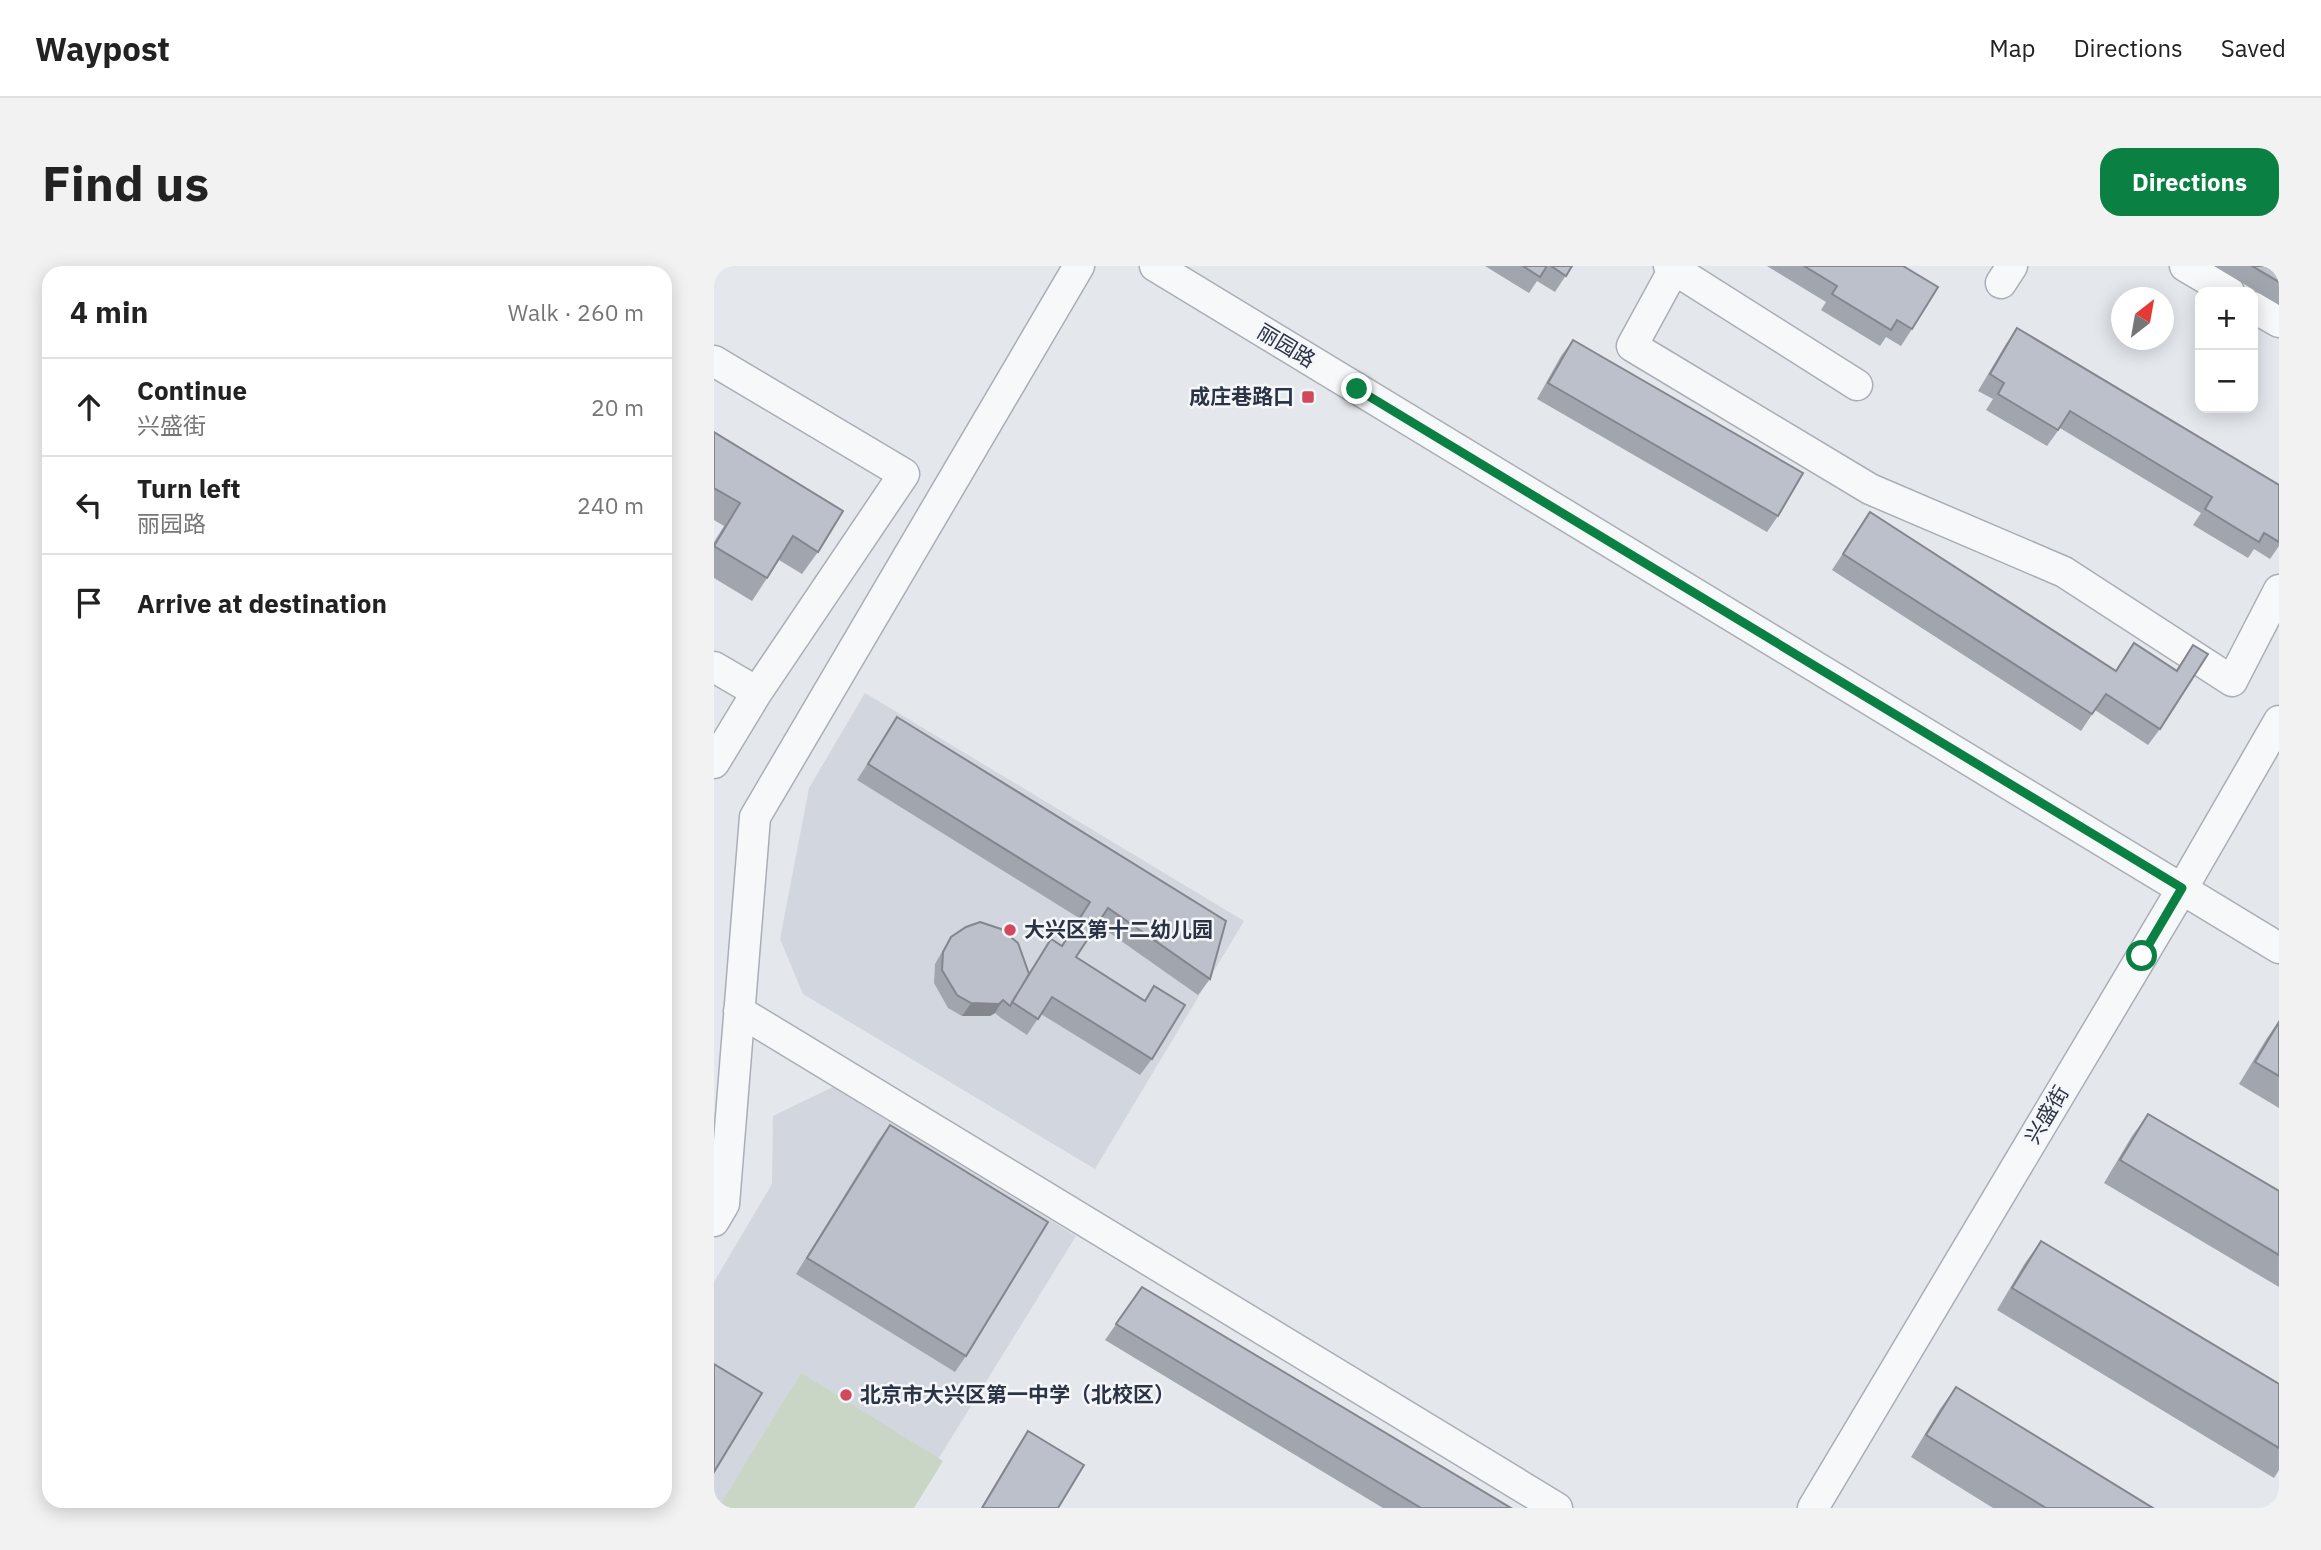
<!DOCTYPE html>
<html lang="en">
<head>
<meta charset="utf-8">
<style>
	:root { --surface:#fff; --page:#f2f2f2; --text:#222; --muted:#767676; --line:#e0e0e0; --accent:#0b8043 }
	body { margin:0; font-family:"IBM Plex Sans","Noto Sans SC",sans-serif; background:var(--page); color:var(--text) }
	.controls { position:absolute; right:21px; top:21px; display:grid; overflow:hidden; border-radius:14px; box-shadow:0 4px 18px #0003 }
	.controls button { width:63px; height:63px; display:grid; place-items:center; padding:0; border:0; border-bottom:2px solid var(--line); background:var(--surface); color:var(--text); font:35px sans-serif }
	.compass { position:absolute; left:1397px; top:21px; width:63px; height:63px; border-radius:50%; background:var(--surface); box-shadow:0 4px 18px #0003; rotate:31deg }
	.stop { position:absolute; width:21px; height:21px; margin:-16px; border:5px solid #0b8043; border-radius:50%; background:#fff }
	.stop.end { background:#0b8043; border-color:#fff; box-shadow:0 2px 7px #0008 }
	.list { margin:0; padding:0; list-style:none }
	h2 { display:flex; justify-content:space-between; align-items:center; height:91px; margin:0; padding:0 28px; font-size:30px }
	h2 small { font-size:23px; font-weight:400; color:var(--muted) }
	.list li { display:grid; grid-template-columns:46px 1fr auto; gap:21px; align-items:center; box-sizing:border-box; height:98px; padding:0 28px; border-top:2px solid var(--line) }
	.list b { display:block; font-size:26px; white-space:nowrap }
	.list p { margin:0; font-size:23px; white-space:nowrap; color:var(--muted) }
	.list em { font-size:23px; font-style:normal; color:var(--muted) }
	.icon { flex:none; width:38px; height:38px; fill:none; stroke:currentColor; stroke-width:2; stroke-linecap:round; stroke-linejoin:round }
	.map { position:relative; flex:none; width:1565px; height:1242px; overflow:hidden; border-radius:21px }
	header { display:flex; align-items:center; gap:42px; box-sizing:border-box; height:98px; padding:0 35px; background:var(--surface); border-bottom:2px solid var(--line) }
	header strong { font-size:33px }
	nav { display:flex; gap:38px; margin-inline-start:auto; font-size:24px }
	.intro { display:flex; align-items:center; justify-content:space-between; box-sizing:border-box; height:168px; padding:0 42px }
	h1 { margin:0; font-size:49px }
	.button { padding:18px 32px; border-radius:21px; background:var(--accent); color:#fff; font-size:24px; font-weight:700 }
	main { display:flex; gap:42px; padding:0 42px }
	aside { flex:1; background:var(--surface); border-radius:21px; box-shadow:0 4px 18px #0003 }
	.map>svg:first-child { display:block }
	.built { fill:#d2d6de }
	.green { fill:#c9d6c5 }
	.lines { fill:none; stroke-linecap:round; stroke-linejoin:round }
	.minor-casing { stroke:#a9aeb7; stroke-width:33 }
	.minor { stroke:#f7f8fa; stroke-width:30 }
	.wall { fill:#a1a5ae }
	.shaded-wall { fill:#83868d }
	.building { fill:#bbc0ca; stroke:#83868d; stroke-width:2 }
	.route { stroke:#0b8043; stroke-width:9 }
	.poi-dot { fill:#d1495b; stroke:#f4f6f9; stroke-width:2.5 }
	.labels { text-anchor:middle; stroke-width:5; stroke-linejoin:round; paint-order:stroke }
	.street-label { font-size:21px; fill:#2b3445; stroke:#f4f6f9 }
	.poi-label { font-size:21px; font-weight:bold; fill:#2b3445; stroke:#f4f6f9; text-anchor:start }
</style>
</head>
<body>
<header>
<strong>Waypost</strong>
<nav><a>Map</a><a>Directions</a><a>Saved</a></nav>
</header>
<div class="intro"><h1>Find us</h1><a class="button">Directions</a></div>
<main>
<aside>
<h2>4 min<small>Walk · 260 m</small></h2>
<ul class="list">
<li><svg class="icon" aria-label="ahead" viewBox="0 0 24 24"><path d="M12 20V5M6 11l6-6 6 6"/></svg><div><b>Continue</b><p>兴盛街</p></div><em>20 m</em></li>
<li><svg class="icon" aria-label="left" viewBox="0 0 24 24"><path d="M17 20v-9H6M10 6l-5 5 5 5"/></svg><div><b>Turn left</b><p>丽园路</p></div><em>240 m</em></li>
<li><svg class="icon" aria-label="arrive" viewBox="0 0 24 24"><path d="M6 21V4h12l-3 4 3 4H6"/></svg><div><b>Arrive at destination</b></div></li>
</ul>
</aside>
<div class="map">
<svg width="1565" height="1242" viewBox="0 0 1565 1242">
	<rect width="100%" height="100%" fill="#e4e7ec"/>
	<path class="built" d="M151,427L530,655L381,903L89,728L66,673L95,522Z
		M119,821L362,970L194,1242H0V1016L58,918L59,850Z"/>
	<path class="green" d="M87,1107L229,1195L200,1242H4Z"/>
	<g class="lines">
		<g class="minor-casing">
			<path id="minor" d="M441,0L1565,682
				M955,0L1143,119
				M1471,0L1515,26
				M960,3L918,80L1156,223L1350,306L1518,415L1565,324
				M1287,17L1298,0
				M1539,41L1565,56
				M0,95L190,208L43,426L0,497
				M0,401L43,426
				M25,745L843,1242
				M0,955L10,938L41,551L365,0
				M1099,1242L1468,623L1565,455"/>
		</g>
		<use href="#minor" class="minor"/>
	</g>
	<path class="wall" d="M771,0H858L841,26L823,15L815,27Z
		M1053,0H1189L1198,63L1187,80L1172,71L1166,80L1107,44L1112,36Z
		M1500,0H1565V39Z
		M1303,62L1565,219V280L1556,293L1540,283L1534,292L1479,259L1487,247L1346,162L1333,180L1272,144L1279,133L1264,125L1292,78Z
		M859,74L1064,250L1053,266L823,133L847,90Z
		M0,166L104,286L88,308L65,294L38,335L0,312V276L10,260L0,254Z
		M1156,246L1402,405L1420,377L1462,404L1479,379L1446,463L1434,479L1381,444L1367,465L1118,304Z
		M183,451L496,713L484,729L383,658L362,691L431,734L440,720L438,793L426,809L327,748L313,769L287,752L281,747L276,750H248L234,742L220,717L221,698L229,684L237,671L315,707L337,673L347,680L365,652L143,514Z
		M1565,755V842L1525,818L1553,772Z
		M1434,848L1565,925V1021L1390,917L1418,870Z
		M176,859L252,1090L241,1106L82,1008L164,875Z
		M1327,975L1565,1118V1204L1560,1212L1283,1044L1311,997Z
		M428,1021L797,1242H669L391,1074Z
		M1242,1121L1439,1242H1279L1197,1191L1226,1143Z
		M314,1165L344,1242H267L305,1178Z"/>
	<path class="shaded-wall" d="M289,734L281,747L276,750H248L257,737Z"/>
	<path class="building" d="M809,0H833L826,11Z
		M837,0H858L852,10Z
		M1090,0H1189L1224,21L1198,63L1183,54L1177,64L1118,28L1123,20Z
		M1538,0H1565V16Z
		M1303,62L1565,219V276L1550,267L1545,276L1491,243L1498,231L1356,145L1344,164L1284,128L1290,117L1276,108Z
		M859,74L1089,207L1064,250L834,117Z
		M0,166L129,245L104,286L79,270L53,312L0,280L26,237L0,222Z
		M1156,246L1402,405L1420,377L1463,405L1479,379L1494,388L1446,463L1392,428L1378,448L1129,288Z
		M183,451L512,655L496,713L394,642L362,691L431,735L440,720L471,739L438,793L338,731L324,753L298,736L337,673L348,680L376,636L154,498Z
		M266,656L287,663L304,677L315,708L296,740L289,734L285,738L257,737L243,729L228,704L229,686L237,671L252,661Z
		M1565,756V810L1541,796Z
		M1434,848L1565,925V989L1406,894Z
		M176,859L334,956L252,1090L93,992Z
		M1327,975L1565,1118V1182L1298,1022Z
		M428,1021L797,1242H707L402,1058Z
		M0,1098L48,1127L0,1206Z
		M1242,1121L1439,1242H1332L1212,1169Z
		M314,1165L370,1199L344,1242H268Z"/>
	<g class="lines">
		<path class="route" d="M643,123L1468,622L1428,690"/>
	</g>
	<g class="poi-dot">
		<rect x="587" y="124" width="14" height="14" rx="3.5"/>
		<circle cx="296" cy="664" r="7"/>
		<circle cx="132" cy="1129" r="7"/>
	</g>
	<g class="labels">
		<g class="street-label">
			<text transform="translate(572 80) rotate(31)" y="7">丽园路</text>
			<text transform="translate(1333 849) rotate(-59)" y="7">兴盛街</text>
		</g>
		<g class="poi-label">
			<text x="580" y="138" text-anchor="end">成庄巷路口</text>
			<text x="310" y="671">大兴区第十二幼儿园</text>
			<text x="146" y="1136">北京市大兴区第一中学（北校区）</text>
		</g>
	</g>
</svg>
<div class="controls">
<button>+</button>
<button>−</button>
</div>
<svg class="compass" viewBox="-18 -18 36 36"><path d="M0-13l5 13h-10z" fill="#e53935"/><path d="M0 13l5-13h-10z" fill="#767676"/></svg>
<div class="stop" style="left:1428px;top:690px"></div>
<div class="stop end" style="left:643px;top:123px"></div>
</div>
</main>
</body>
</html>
